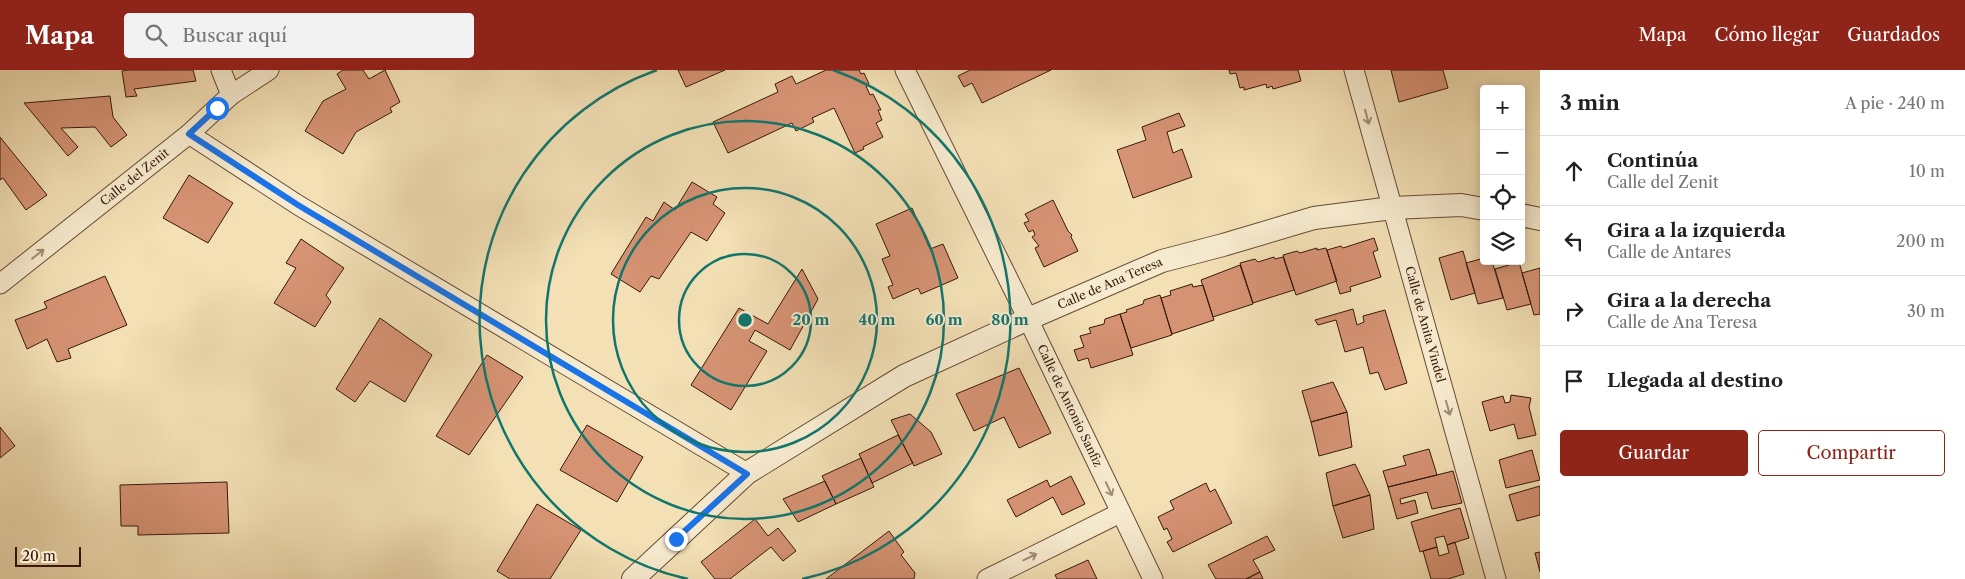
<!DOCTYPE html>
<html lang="es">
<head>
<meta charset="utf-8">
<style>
	:root { --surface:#fff; --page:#f2f2f2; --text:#202124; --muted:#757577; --line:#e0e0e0; --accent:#8f2418 }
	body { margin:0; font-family:"Libre Caslon Text",serif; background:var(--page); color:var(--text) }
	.controls { position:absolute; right:15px; top:15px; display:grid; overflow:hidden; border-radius:5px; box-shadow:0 2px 12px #0003 }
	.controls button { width:45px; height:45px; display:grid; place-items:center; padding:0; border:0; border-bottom:1px solid var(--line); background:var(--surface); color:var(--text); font:25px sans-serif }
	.scale { position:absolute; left:15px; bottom:12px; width:66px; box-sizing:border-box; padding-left:5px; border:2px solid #37180b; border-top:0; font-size:14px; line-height:18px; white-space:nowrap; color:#37180b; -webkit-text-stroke:4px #f7ebcf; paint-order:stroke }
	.stop { position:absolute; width:15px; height:15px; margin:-11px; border:4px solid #1a73e8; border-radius:50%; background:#fff }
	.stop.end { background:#1a73e8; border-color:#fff; box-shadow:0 1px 5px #0008 }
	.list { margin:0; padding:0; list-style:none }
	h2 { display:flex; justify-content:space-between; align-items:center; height:65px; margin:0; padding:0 20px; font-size:21px }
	h2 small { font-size:16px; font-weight:400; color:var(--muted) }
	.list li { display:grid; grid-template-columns:32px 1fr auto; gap:15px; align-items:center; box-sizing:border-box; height:70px; padding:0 20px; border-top:1px solid var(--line) }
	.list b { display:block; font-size:19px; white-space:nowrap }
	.list p { margin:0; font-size:16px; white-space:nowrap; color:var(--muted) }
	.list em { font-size:16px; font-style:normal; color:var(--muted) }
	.actions { display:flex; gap:10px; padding:15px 20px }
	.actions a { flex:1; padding:11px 0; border:1px solid var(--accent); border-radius:5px; text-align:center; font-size:18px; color:var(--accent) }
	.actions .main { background:var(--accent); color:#fff }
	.icon { flex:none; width:28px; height:28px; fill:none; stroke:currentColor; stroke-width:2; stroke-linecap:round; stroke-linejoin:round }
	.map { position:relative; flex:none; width:1540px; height:509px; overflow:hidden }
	header { display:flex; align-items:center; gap:30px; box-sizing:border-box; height:70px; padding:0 25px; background:var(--accent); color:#fff }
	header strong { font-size:24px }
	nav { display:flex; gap:28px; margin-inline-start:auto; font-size:18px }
	.search { width:350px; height:45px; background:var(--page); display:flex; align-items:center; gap:12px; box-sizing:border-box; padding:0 18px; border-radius:5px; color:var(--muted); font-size:19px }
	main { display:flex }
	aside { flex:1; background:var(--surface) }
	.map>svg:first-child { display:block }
	.building { fill:#d69374; stroke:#37180b }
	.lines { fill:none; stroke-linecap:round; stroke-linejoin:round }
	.minor-casing { stroke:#664a36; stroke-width:21 }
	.tertiary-casing { stroke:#664a36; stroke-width:24 }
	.minor { stroke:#f7ebcf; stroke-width:19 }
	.tertiary { stroke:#f7ebcf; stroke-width:22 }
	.oneway { stroke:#a18c77 }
	.route { stroke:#1a73e8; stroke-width:6 }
	.ring { fill:none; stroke:#0f766e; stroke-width:2.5 }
	.labels { text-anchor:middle; stroke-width:4; stroke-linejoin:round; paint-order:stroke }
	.street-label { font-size:12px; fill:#37180b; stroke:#f7ebcf }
	.centre { fill:#0f766e; stroke:#f7ebcf; stroke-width:2.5 }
	.ring-label { font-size:15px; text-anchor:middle; font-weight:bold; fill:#0f766e; stroke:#f7ebcf; stroke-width:4; stroke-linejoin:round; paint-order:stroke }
</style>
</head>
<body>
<header>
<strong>Mapa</strong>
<div class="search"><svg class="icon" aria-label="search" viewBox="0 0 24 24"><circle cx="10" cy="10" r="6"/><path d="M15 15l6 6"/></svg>Buscar aquí</div>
<nav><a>Mapa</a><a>Cómo llegar</a><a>Guardados</a></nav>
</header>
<main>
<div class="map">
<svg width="1540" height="509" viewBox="0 0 1540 509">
	<rect width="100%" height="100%" fill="#f3e0b5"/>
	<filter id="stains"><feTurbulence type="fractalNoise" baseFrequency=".004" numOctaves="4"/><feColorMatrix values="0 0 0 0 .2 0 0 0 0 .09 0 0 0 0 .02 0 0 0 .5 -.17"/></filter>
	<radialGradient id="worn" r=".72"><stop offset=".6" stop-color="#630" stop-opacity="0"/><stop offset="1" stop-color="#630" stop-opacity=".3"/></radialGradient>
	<path class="building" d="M128,0H193L196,11L134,19L137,26L126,27L122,1Z
		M343,0H363L369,9L385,0L400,32L390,38L392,42L356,62L343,84L305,61L323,31L346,19L337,4Z
		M678,0H725L686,17Z
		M826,0H859L861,4L864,3L869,14L866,16L870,25L873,24L881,40H878L882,50L876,53L883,67L863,77L864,79L855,83L834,38L812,48L814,52L796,61L792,53L728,83L713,52L778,22L775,14L792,6L796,14Z
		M970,0H1051L982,33L972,13L964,17L958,6Z
		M1229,0H1298L1301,11L1273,19L1272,16L1267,18L1266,14L1244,20V17L1240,18L1236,3L1230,4Z
		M1391,0H1443L1448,18L1399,32Z
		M110,26L113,47L127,65L111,77L95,57L61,58L78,77L68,86L24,33Z
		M1179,43L1185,56L1167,62L1173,83L1182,79L1192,107L1133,128L1117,80L1146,70L1142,57Z
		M0,67L47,125L26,140L3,108L0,110Z
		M189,105L233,133L208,173L163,148Z
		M692,112L717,127L713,134L725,143L707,171L691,162L659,209L651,206L640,222L611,204L646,147L653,151L664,132L675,140Z
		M1053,130L1068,161L1072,165L1071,167L1078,181L1044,197L1035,178L1039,176L1032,167L1035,165L1033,160L1029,162L1024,153L1029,151L1025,144Z
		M912,138L930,179L943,174L958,208L921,224L918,218L893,229L888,217L893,215L882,189L890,186L876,154Z
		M1374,168L1378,180L1373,182L1381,207L1350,217L1351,221L1340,224L1327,180L1341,176L1343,178Z
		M301,169L344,198L326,225L331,232L315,257L274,233L296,198L286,193Z
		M1317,178V180L1326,178L1337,211L1296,225L1283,185L1297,181L1300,183Z
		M1463,181L1475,223L1451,230L1439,188Z
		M1274,187L1275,189L1283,187L1294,220L1253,233L1240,193L1255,189L1258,192Z
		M1484,188V191H1492L1503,228L1478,234L1466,193Z
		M1519,192L1531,234L1507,240L1495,199Z
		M1240,195L1253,234L1213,247L1201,210Z
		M1540,198V244L1534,245L1522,203Z
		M802,199L818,229L790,280L755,260L749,271L767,281L731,340L691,315L739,238L768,254Z
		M105,206L127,255L68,279L71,288L57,292L47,269L27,279L15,250L47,238L44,232Z
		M1192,214L1193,217L1203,215L1214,250L1172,264L1161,228L1171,225L1170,221Z
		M1160,225L1172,265L1131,278L1120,244L1127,242L1126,240L1143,234L1144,230Z
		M1353,239L1357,255L1364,252L1363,246L1385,240L1407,313L1385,320L1378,302L1370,304L1363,277L1345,282L1336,250L1318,255L1315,250Z
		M1120,244L1133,285L1091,298L1088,288L1078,291L1074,280L1084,277L1080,266L1091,263L1089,258L1104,254L1105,249Z
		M380,248L432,285L405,332L370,311L355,332L336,319Z
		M487,285L523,307L469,385L436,366Z
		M1019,298L1051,363L1019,378L1004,347L974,361L956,324Z
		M1333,312L1347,342L1311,352L1302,321Z
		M1511,325L1531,328L1529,337L1536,365L1518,369L1514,354L1490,361L1482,332L1503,326L1505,333L1510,332Z
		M1347,342L1352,377L1319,386L1311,352Z
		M910,344L931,362L942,384L914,396L891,350Z
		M587,355L643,387L617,432L560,400Z
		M0,357L15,376L0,388Z
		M898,365L913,393L872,413L859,384Z
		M1429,379L1437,405L1388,417L1383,401L1406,395L1403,386Z
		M1532,380L1540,410L1506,418L1499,390Z
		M861,388L874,417L836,434L822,406Z
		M1355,394L1370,425L1333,436L1326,403Z
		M1453,401L1462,433L1432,439L1427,422L1400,429L1401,434L1415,430L1418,443L1397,449L1388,417Z
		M1071,406L1085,434L1062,445L1053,427L1016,447L1007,430L1047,410L1050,417Z
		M825,411L836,434L798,452L783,429Z
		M227,412L229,463L138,465V456H121L120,415Z
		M1206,413L1210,422L1215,419L1232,453L1173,482L1167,472L1172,469L1167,458L1164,460L1158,447L1174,439L1170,431Z
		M1540,416V445L1517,451L1509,425Z
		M1370,425L1374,459L1343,468L1333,436Z
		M537,434L581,460L550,509H510L497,501Z
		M1460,438L1469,468L1447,475L1444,466L1435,468L1437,477L1420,482L1411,452Z
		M755,449L768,466L778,458L796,481L783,491L771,477L730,509H715L701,492Z
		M889,461L904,482L901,485L915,503L914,509H826Z
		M1267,466L1275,480L1253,490L1260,502L1246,509H1216L1208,495Z
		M1455,472L1464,504L1448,509H1431L1423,481L1437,477L1439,486L1449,483L1447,475Z
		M1540,482V502L1535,483Z
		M1088,490L1097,509H1057L1055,505Z
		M1260,502L1263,509H1246Z"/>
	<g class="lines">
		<g class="minor-casing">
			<g id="minor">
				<path d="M221,0L231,25"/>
				<path id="s1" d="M905,0L1028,249L1153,509"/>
				<path id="s2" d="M1354,0L1496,509"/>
				<path d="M189,64L298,135L747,403"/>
				<path id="s3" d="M0,214L189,64L231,25L269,0"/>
				<path d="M987,509L1120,443"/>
			</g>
		</g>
		<g class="tertiary-casing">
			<g id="tertiary">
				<path d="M1521,145L1540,149"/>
				<path id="s4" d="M633,509L747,403L904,306L1028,249L1162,191L1223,175L1314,148L1392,138L1461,135L1484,139"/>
			</g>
		</g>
		<use href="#minor" class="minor"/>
		<use href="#tertiary" class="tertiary"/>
	</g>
	<defs><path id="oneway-shaft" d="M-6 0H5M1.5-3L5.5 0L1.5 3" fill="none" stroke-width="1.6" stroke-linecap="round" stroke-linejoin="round" transform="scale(1.25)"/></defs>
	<g class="oneway">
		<use href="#oneway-shaft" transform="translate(1367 47) rotate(75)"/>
		<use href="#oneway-shaft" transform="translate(38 184) rotate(-38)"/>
		<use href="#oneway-shaft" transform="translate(1448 338) rotate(74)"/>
		<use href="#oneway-shaft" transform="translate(1109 419) rotate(65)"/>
		<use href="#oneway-shaft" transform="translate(1030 487) rotate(-26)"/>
	</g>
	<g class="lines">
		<path class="route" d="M217,38L189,64L298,135L747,404L676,469"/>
	</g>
	<g class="ring">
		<circle cx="745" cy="250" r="66"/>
		<circle cx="745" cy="250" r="132"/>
		<circle cx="745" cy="250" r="199"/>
		<path d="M688 509A265 265 0 0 1 657 0M833 0A265 265 0 0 1 802 509"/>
	</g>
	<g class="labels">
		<g class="street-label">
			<text dy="4" stroke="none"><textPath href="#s3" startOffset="172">Calle del Zenit</textPath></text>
			<text dy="4" stroke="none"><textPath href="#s4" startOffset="566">Calle de Ana Teresa</textPath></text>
			<text dy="4" stroke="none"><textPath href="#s2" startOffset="264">Calle de Anita Vindel</textPath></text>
			<text dy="4" stroke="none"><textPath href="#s1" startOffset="374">Calle de Antonio Sanfiz</textPath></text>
		</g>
	</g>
	<circle cx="745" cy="250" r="8" class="centre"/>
	<g class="ring-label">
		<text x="811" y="255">20 m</text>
		<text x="877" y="255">40 m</text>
		<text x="944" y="255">60 m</text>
		<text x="1010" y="255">80 m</text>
	</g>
	<rect width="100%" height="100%" filter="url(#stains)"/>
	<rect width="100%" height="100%" fill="url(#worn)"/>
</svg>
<div class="controls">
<button>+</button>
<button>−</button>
<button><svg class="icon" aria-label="locate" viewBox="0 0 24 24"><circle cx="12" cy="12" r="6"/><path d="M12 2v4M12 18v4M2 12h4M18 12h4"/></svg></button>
<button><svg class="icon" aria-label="layers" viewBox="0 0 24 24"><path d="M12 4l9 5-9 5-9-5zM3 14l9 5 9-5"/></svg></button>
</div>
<div class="scale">20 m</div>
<div class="stop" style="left:217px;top:38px"></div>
<div class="stop end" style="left:676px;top:469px"></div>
</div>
<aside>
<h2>3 min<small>A pie · 240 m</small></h2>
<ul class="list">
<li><svg class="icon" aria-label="ahead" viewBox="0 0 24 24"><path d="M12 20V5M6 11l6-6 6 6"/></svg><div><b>Continúa</b><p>Calle del Zenit</p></div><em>10 m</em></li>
<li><svg class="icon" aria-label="left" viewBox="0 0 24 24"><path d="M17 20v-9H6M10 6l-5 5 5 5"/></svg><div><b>Gira a la izquierda</b><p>Calle de Antares</p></div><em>200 m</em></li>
<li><svg class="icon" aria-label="right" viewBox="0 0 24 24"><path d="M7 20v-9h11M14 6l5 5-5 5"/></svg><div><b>Gira a la derecha</b><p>Calle de Ana Teresa</p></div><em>30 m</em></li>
<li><svg class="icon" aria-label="arrive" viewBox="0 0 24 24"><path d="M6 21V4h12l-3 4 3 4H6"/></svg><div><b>Llegada al destino</b></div></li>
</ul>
<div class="actions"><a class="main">Guardar</a><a>Compartir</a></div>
</aside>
</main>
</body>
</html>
